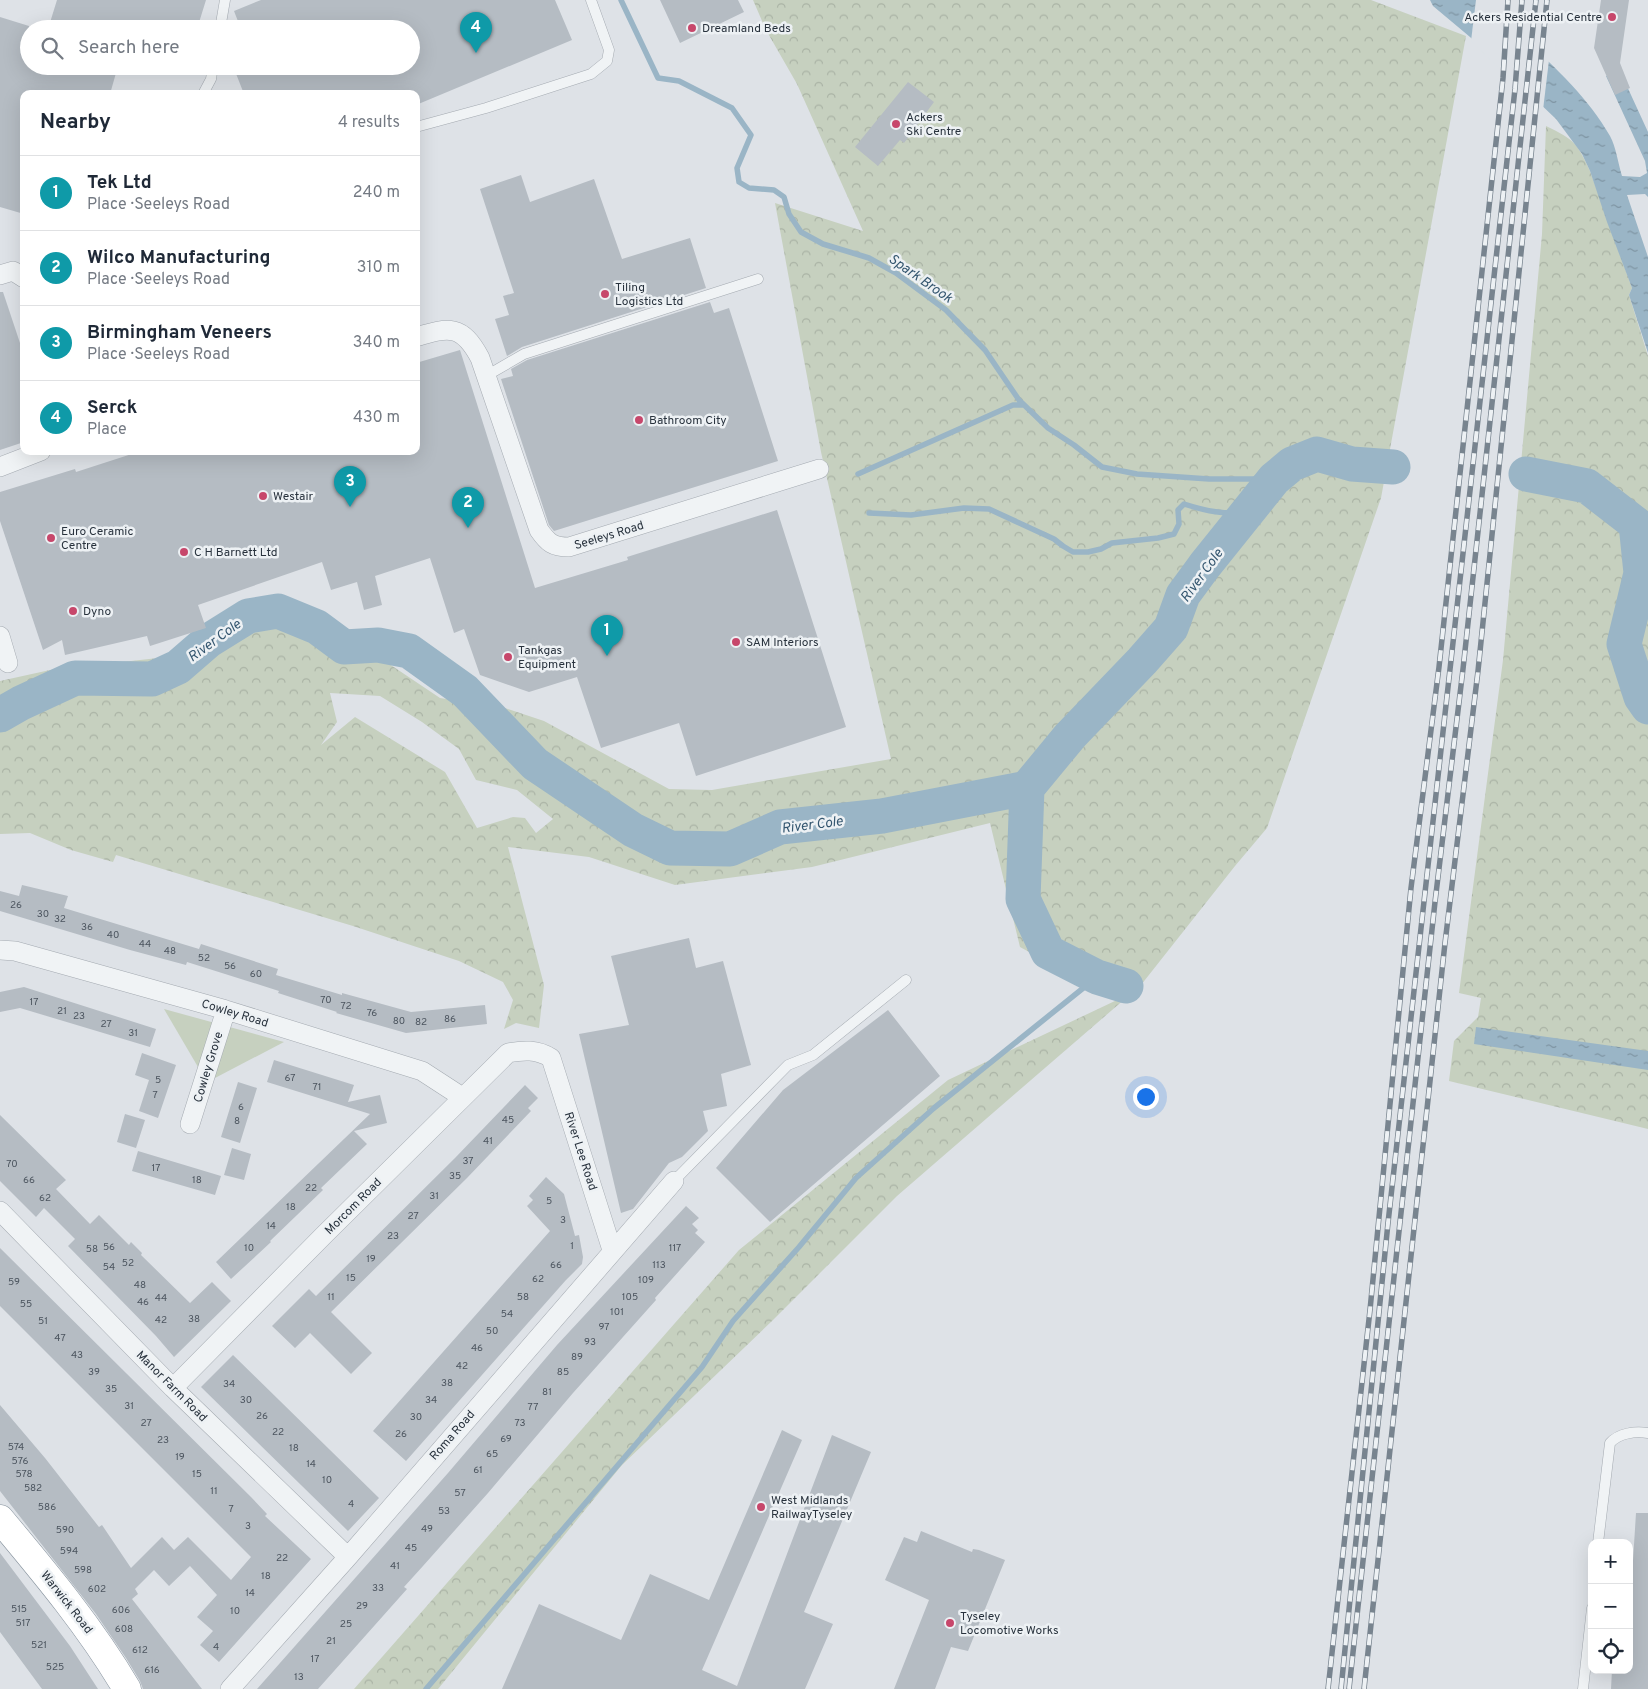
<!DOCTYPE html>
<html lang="en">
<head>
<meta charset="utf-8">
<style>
	:root { --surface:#fff; --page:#f2f2f3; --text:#1f2937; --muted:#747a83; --line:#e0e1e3; --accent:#1a73e8 }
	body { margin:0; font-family:Overpass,sans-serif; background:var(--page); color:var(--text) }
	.controls { position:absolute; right:15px; bottom:15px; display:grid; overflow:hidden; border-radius:10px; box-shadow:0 5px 20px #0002 }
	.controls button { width:45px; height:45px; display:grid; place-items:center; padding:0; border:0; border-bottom:1px solid var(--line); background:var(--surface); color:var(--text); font:25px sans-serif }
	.you { position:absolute; left:1145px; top:1096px; width:18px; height:18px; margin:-12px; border:4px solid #fff; border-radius:50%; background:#1a73e8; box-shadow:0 0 0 8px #1a73e833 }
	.badge { display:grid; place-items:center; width:32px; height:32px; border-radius:50%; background:var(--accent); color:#fff; font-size:16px; font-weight:700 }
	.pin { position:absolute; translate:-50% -41px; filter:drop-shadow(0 1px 2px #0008) }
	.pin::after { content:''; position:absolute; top:26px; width:18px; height:15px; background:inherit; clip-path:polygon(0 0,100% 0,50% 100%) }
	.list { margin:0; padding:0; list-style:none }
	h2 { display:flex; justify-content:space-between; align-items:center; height:65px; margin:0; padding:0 20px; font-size:21px }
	h2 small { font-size:16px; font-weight:400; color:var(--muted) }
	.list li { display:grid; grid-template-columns:32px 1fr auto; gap:15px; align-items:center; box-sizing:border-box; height:75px; padding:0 20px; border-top:1px solid var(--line) }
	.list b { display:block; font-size:19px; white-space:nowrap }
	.list p { margin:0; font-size:16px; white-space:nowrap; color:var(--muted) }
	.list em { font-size:16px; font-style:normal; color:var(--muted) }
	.icon { flex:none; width:28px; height:28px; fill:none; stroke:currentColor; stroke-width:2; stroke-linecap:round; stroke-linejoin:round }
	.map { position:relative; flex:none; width:1648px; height:1689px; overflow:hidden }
	.search { position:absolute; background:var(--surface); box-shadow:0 5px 20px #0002; left:20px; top:20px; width:400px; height:55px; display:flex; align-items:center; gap:12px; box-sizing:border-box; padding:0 18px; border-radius:28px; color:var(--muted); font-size:19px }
	.panel { position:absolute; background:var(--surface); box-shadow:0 5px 20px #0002; left:20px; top:90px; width:400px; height:365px; border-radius:10px }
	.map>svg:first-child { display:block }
	.grass { fill:#c6d0bf }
	.forest { fill:url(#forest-crowns); fill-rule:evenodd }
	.water { fill:url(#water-ripples) }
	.pier { fill:#dee2e7 }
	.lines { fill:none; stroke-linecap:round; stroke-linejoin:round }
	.stream { stroke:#9ab5c6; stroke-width:5.5 }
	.river { stroke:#9ab5c6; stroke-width:35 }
	.building { fill:#b5bcc3 }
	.service-casing { stroke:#a4aab1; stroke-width:11 }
	.minor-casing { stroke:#a4aab1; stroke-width:20 }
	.trunk-casing { stroke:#86929d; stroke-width:29 }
	.service { stroke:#f0f3f5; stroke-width:10 }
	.minor { stroke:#f0f3f5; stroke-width:19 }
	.trunk { stroke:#fff; stroke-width:28 }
	.rail-casing { stroke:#78848f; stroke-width:5.5 }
	.rail { stroke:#edf1f4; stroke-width:4; stroke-dasharray:11; stroke-linecap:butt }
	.poi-dot { fill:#c7476b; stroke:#edf1f4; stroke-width:2 }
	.labels { text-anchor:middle; stroke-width:5; stroke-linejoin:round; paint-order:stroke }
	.number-label { font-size:10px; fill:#4b545e }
	.poi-label { font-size:12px; fill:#28323d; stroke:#edf1f4; text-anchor:start }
	.street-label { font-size:12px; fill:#28323d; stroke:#edf1f4 }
	.water-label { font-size:14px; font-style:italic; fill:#34566f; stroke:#edf1f4 }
</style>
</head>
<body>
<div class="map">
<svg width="1648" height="1689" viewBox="0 0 1648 1689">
	<defs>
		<pattern id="forest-crowns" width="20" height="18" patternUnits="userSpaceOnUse" patternTransform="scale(1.25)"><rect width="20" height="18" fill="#c6d0bf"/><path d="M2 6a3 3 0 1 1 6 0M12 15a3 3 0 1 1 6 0" fill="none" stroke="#aab3a5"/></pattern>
		<pattern id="water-ripples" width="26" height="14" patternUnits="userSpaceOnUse" patternTransform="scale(1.25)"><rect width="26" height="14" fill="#9ab5c6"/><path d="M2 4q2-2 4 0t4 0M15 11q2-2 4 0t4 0" fill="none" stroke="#7e94a2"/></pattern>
	</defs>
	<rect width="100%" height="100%" fill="#dee2e7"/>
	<path class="grass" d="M164,1009L284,1042L215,1078L198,1067Z"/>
	<path class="forest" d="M753,0H1371L1466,36L1381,498L1267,828L1235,866L1141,985L897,1196L772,1321L622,1465L438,1689H354L739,1250L948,1080L1117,1000L1020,947L990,823L812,867L675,885L589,857L508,847L544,985L539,1028L516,1023L504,1029L513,1000L503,982L459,961L353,926L116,855L113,862L71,850L30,833L0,834V681L50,670L158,658L193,641L227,619L299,615L355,641L440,698L505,708L544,721L669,789L712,790L891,759L821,452L775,203L863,231L797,84L766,30ZM330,693L380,696L422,722L459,749L476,780L517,790L553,819L536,833L525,818L513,817L477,828L445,772L355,717L321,745L337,722Z
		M1546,126C1575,140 1577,143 1590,171L1632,288L1629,295L1648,356V1129L1449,1081L1454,1041L1478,1017L1481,998L1459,993L1503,660L1542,234Z"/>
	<path class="water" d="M1430,0H1481C1524,41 1580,83 1610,136C1616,147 1618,163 1622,176L1640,177L1647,173L1645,161L1606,76L1620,71L1648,132V197L1645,194L1627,195L1648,257V353L1629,295L1632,288L1607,222L1590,171L1582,154L1556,119L1470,37L1433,6Z
		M1476,1027L1648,1051V1070L1474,1044Z"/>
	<path class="pier" d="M1476,0H1484L1549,60L1543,110L1471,41Z"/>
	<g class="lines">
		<path class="stream" d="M621,0L658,78L679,81L732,108L751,135L737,168L739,182L749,188L774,190L784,197L789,214L801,232L823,244L869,258L896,273L946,310L985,350L1019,400L1048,428L1074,445L1102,467L1137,474L1209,479H1274
			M858,474L1004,409L1013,405H1024
			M869,513L911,515L964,508L989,509L1054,539L1063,546L1073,552H1088L1101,549L1112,543L1158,538L1174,534L1179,524L1178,510L1184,504C1206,511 1225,515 1248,512
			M426,1689L702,1367L733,1321L799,1247L856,1178L934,1108L1097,977"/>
		<path class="river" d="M1526,474L1587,486L1636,524L1641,573L1624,644L1641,697L1648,707
			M0,715L21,703L75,678L152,679L178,667L208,641L248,616L278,611L317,627L344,647L378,645L409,651L465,691L535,764L633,830L670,848L730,849L780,827L882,816L1027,788L1070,736L1142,661L1171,628L1183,595L1205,565L1274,479L1292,464L1317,454L1352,464L1393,467
			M1027,788L1023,899L1048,952L1097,977L1126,986"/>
	</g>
	<path class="building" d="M57,0H206L197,29H48Z
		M261,0H555L572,40L416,105V94H244L233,66H411V29H241L234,11Z
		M660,0H738L744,12L680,43Z
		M1601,0H1629L1620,63L1630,88L1615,95L1594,48Z
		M0,17L29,26V66H118L110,94H24V214L0,207Z
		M908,82L934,102L904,143L900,140L878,166L855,147Z
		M521,175L530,202L594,179L622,259L690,238L706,288L522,347L507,356L495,319L509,315L503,296L514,293L480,189Z
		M0,292H3L24,355V442L0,450Z
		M710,302L714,313L729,308L778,461L554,531L549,525L501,379L513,376L511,369L527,360Z
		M460,350L535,588L628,560L627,557L777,510L846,727L696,776L679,723L601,748L577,677L529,692L480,675L464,629L454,633L430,558L375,576L382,605L364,610L357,582L331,590L322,562L198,605L206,628L150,646L147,636L65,655L62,640L43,650L0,521V492L75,469L76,472L141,451H416V363Z
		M22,885L68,896L64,908L199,949L201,944L278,969L276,975L342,995V993L411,1012L485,1005L487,1024L406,1033L336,1013L337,1012L278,993L279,991L187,962L186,965L130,950L0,911V891L19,896Z
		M689,938L696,968L723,961L751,1065L721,1074L727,1106L703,1111L708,1131L682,1157L669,1163L633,1209L621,1213L579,1034L629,1025L611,956Z
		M24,987L156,1029L150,1047L20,1008L0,1012V992Z
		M888,1010L940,1076L770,1222L716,1168L783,1090Z
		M142,1053L176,1065L158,1118L139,1111L149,1080L135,1075Z
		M274,1060L354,1085L348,1102L380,1095L387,1123L354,1131L367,1144L321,1188L323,1190L270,1241L271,1242L231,1279L216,1262L370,1114L267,1082Z
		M238,1082L257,1088L240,1143L221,1137Z
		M525,1085L538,1098L528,1108L531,1111L467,1178L331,1312L372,1353L351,1374L310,1333L295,1348L272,1326L309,1289L316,1296L455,1158Z
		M125,1114L145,1120L136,1148L117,1142Z
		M0,1115L66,1180L56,1189L90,1224L99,1215L129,1245L131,1242L142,1253L141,1255L190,1303L212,1282L231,1301L174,1357L156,1336L68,1246L75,1239L44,1208L36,1217L0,1181Z
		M232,1148L251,1154L244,1180L224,1175Z
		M138,1151L221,1176L215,1195L132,1171Z
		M546,1177L564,1194L575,1236L579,1235L583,1257L582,1264L566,1280L406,1461L373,1431L550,1231L527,1206L533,1200L529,1196Z
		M686,1206L699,1218L692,1224L698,1230L695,1233L705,1242L655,1298L656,1300L573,1393L488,1493L423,1566L404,1587L407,1589L318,1689H257L448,1473L557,1345Z
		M0,1248L251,1497L267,1514L265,1516L311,1559L219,1662L200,1645L213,1631L197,1617L217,1595L190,1566L169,1586L154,1570L135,1589L138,1594L132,1599L202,1689H143L140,1681L126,1658L96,1614L0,1491V1405L45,1458L99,1527L102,1525L131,1568L162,1537L174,1550L188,1537L231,1580L251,1557L0,1306Z
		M233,1355L379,1498L348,1531L201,1387Z
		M782,1430L802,1440L702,1670L737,1686L832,1435L871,1452L804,1612L833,1624L805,1689H502L539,1604L621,1640L650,1574L709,1600Z
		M1636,1513H1648V1689H1611L1612,1670H1629V1624Z
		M921,1531L972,1552L973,1549L979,1550L1005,1560L968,1651L951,1647L935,1689H894L929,1600L885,1580L904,1537L917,1542Z
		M0,1553L70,1646L98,1689H42L0,1632Z"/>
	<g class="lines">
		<g class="service-casing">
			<path id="service" d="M220,29L225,0
				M203,94L211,79L213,66
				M416,127L486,108L591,74L607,61L609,50L591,0
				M486,376L524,354L758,279
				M674,1181L788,1065L813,1055L906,980
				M1598,1543L1610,1443C1619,1433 1635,1431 1648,1433
				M1583,1689L1592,1608"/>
		</g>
		<g class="minor-casing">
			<path id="minor" d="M0,275L13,271L24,278
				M416,337C449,327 462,324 480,358L539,530C548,543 553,547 569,547L819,469
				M0,467L41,451
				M0,636L8,663
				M0,950L15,951L226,1010L422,1071L462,1097
				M190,1124L226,1010
				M0,1211L173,1388L348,1557
				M173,1388L324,1235L508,1053C523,1050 537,1049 551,1058L612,1250
				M230,1689L348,1557L674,1181"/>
		</g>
		<g class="trunk-casing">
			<path id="trunk" d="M0,1519C46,1574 91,1628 127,1689"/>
		</g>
		<use href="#service" class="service"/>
		<use href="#minor" class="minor"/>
		<use href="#trunk" class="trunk"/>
		<g class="rail-casing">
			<path id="rail" d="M1328,1689L1370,1310L1411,888L1439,667L1503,78L1508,0
				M1341,1689L1388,1223L1515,89L1522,0
				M1349,1689L1435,902L1463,669L1536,0
				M1364,1689L1445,943L1478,671L1547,0"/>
		</g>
		<use href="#rail" class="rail"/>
	</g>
	<g class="poi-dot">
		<circle cx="1612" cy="17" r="5"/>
		<circle cx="692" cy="28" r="5"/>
		<circle cx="896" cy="124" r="5"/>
		<circle cx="605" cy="294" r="5"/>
		<circle cx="639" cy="420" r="5"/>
		<circle cx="263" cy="496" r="5"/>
		<circle cx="51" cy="538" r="5"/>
		<circle cx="184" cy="552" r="5"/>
		<circle cx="73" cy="611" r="5"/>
		<circle cx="736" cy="642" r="5"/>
		<circle cx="508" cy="657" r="5"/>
		<circle cx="761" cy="1507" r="5"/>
		<circle cx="950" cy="1623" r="5"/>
	</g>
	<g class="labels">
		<g class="number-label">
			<text x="16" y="908">26</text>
			<text x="43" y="917">30</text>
			<text x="60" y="922">32</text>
			<text x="87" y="930">36</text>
			<text x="113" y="938">40</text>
			<text x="145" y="947">44</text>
			<text x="170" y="954">48</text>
			<text x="204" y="961">52</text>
			<text x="230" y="969">56</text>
			<text x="256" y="977">60</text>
			<text x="326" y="1003">70</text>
			<text x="34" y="1005">17</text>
			<text x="346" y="1009">72</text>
			<text x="62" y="1014">21</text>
			<text x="372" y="1016">76</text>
			<text x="79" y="1019">23</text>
			<text x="450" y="1022">86</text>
			<text x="399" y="1024">80</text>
			<text x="421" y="1025">82</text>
			<text x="106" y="1027">27</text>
			<text x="133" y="1036">31</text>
			<text x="290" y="1081">67</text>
			<text x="158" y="1083">5</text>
			<text x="317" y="1090">71</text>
			<text x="155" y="1098">7</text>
			<text x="241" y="1110">6</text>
			<text x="508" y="1123">45</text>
			<text x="237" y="1124">8</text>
			<text x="488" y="1144">41</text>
			<text x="468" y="1164">37</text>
			<text x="12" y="1167">70</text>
			<text x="156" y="1171">17</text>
			<text x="455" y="1179">35</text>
			<text x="29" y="1183">66</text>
			<text x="197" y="1183">18</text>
			<text x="311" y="1191">22</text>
			<text x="434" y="1199">31</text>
			<text x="45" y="1201">62</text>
			<text x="549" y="1204">5</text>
			<text x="291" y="1210">18</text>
			<text x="413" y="1219">27</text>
			<text x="563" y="1223">3</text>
			<text x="271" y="1229">14</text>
			<text x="393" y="1239">23</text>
			<text x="572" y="1249">1</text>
			<text x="109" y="1250">56</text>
			<text x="249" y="1251">10</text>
			<text x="675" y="1251">117</text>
			<text x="92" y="1252">58</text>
			<text x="371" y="1262">19</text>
			<text x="128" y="1266">52</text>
			<text x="556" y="1268">66</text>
			<text x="659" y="1268">113</text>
			<text x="109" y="1270">54</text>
			<text x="351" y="1281">15</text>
			<text x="538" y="1282">62</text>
			<text x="646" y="1283">109</text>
			<text x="14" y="1285">59</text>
			<text x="140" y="1288">48</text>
			<text x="331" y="1300">11</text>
			<text x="523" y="1300">58</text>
			<text x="630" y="1300">105</text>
			<text x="161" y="1301">44</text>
			<text x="143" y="1305">46</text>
			<text x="26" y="1307">55</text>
			<text x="617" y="1315">101</text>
			<text x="507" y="1317">54</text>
			<text x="194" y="1322">38</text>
			<text x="161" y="1323">42</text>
			<text x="43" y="1324">51</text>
			<text x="604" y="1330">97</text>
			<text x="492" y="1334">50</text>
			<text x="60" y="1341">47</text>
			<text x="590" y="1345">93</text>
			<text x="477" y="1351">46</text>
			<text x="77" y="1358">43</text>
			<text x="577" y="1360">89</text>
			<text x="462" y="1369">42</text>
			<text x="94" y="1375">39</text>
			<text x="563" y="1375">85</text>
			<text x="447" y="1386">38</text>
			<text x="229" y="1387">34</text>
			<text x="111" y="1392">35</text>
			<text x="547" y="1395">81</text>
			<text x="246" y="1403">30</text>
			<text x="431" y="1403">34</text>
			<text x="129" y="1409">31</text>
			<text x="533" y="1410">77</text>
			<text x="262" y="1419">26</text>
			<text x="416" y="1420">30</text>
			<text x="146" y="1426">27</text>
			<text x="520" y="1426">73</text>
			<text x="278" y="1435">22</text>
			<text x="401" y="1437">26</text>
			<text x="506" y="1442">69</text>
			<text x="163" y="1443">23</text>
			<text x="16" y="1450">574</text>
			<text x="294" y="1451">18</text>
			<text x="492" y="1457">65</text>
			<text x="180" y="1460">19</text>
			<text x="20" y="1464">576</text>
			<text x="311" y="1467">14</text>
			<text x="478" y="1473">61</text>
			<text x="24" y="1477">578</text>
			<text x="197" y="1477">15</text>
			<text x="327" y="1483">10</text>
			<text x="33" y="1491">582</text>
			<text x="214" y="1494">11</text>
			<text x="460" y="1496">57</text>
			<text x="351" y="1507">4</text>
			<text x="47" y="1510">586</text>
			<text x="231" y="1512">7</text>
			<text x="444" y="1514">53</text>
			<text x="248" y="1529">3</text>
			<text x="427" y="1532">49</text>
			<text x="65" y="1533">590</text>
			<text x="411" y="1551">45</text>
			<text x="69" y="1554">594</text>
			<text x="282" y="1561">22</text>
			<text x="395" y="1569">41</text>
			<text x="83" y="1573">598</text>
			<text x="266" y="1579">18</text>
			<text x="378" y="1591">33</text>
			<text x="97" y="1592">602</text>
			<text x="250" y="1596">14</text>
			<text x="362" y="1609">29</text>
			<text x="19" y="1612">515</text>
			<text x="121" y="1613">606</text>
			<text x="235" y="1614">10</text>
			<text x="23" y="1626">517</text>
			<text x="346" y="1627">25</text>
			<text x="124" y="1632">608</text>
			<text x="331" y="1644">21</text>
			<text x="39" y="1648">521</text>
			<text x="216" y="1650">4</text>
			<text x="140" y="1653">612</text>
			<text x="315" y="1662">17</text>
			<text x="55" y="1670">525</text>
			<text x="152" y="1673">616</text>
			<text x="299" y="1680">13</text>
		</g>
		<g class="poi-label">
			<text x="1602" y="21" text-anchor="end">Ackers Residential Centre</text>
			<text x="702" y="32">Dreamland Beds</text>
			<text x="906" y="121">Ackers<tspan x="906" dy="14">Ski Centre</tspan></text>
			<text x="615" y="291">Tiling<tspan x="615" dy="14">Logistics Ltd</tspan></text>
			<text x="649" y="424">Bathroom City</text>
			<text x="273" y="500">Westair</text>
			<text x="61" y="535">Euro Ceramic<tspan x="61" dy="14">Centre</tspan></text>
			<text x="194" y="556">C H Barnett Ltd</text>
			<text x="83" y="615">Dyno</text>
			<text x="746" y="646">SAM Interiors</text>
			<text x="518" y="654">Tankgas<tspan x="518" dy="14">Equipment</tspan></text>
			<text x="771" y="1504">West Midlands<tspan x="771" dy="14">RailwayTyseley</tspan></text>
			<text x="960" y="1620">Tyseley<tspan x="960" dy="14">Locomotive Works</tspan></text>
		</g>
		<g class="street-label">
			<text transform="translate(609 535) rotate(-17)" y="4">Seeleys Road</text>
			<text transform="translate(235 1013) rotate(17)" y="4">Cowley Road</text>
			<text transform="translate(208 1067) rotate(-73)" y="4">Cowley Grove</text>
			<text transform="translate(581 1151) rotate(72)" y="4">River Lee Road</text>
			<text transform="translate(353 1206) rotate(-45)" y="4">Morcom Road</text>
			<text transform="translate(172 1386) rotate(45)" y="4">Manor Farm Road</text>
			<text transform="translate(452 1435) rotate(-49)" y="4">Roma Road</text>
			<text transform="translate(67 1602) rotate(52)" y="4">Warwick Road</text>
		</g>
		<g class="water-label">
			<text transform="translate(921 278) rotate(35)" y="5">Spark Brook</text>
			<text transform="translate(1201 575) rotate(-54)" y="5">River Cole</text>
			<text transform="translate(214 640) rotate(-36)" y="5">River Cole</text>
			<text transform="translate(812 824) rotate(-7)" y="5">River Cole</text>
		</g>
	</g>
</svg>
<div class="controls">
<button>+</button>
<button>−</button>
<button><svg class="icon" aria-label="locate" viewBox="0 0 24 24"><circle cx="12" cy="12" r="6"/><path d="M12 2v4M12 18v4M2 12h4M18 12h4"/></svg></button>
</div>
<div class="you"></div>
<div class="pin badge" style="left:607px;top:656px;background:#0f9aa8">1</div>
<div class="pin badge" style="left:468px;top:528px;background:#0f9aa8">2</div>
<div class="pin badge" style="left:350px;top:507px;background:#0f9aa8">3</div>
<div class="pin badge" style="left:476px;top:53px;background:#0f9aa8">4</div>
<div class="search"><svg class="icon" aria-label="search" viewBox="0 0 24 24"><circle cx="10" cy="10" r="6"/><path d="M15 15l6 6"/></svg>Search here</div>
<section class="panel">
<h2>Nearby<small>4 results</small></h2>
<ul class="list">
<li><span class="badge" style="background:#0f9aa8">1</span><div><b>Tek Ltd</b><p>Place · Seeleys Road</p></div><em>240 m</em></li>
<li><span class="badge" style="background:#0f9aa8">2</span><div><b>Wilco Manufacturing</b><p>Place · Seeleys Road</p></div><em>310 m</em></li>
<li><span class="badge" style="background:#0f9aa8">3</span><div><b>Birmingham Veneers</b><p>Place · Seeleys Road</p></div><em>340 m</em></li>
<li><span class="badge" style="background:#0f9aa8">4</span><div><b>Serck</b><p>Place</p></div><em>430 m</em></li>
</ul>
</section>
</div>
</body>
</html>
